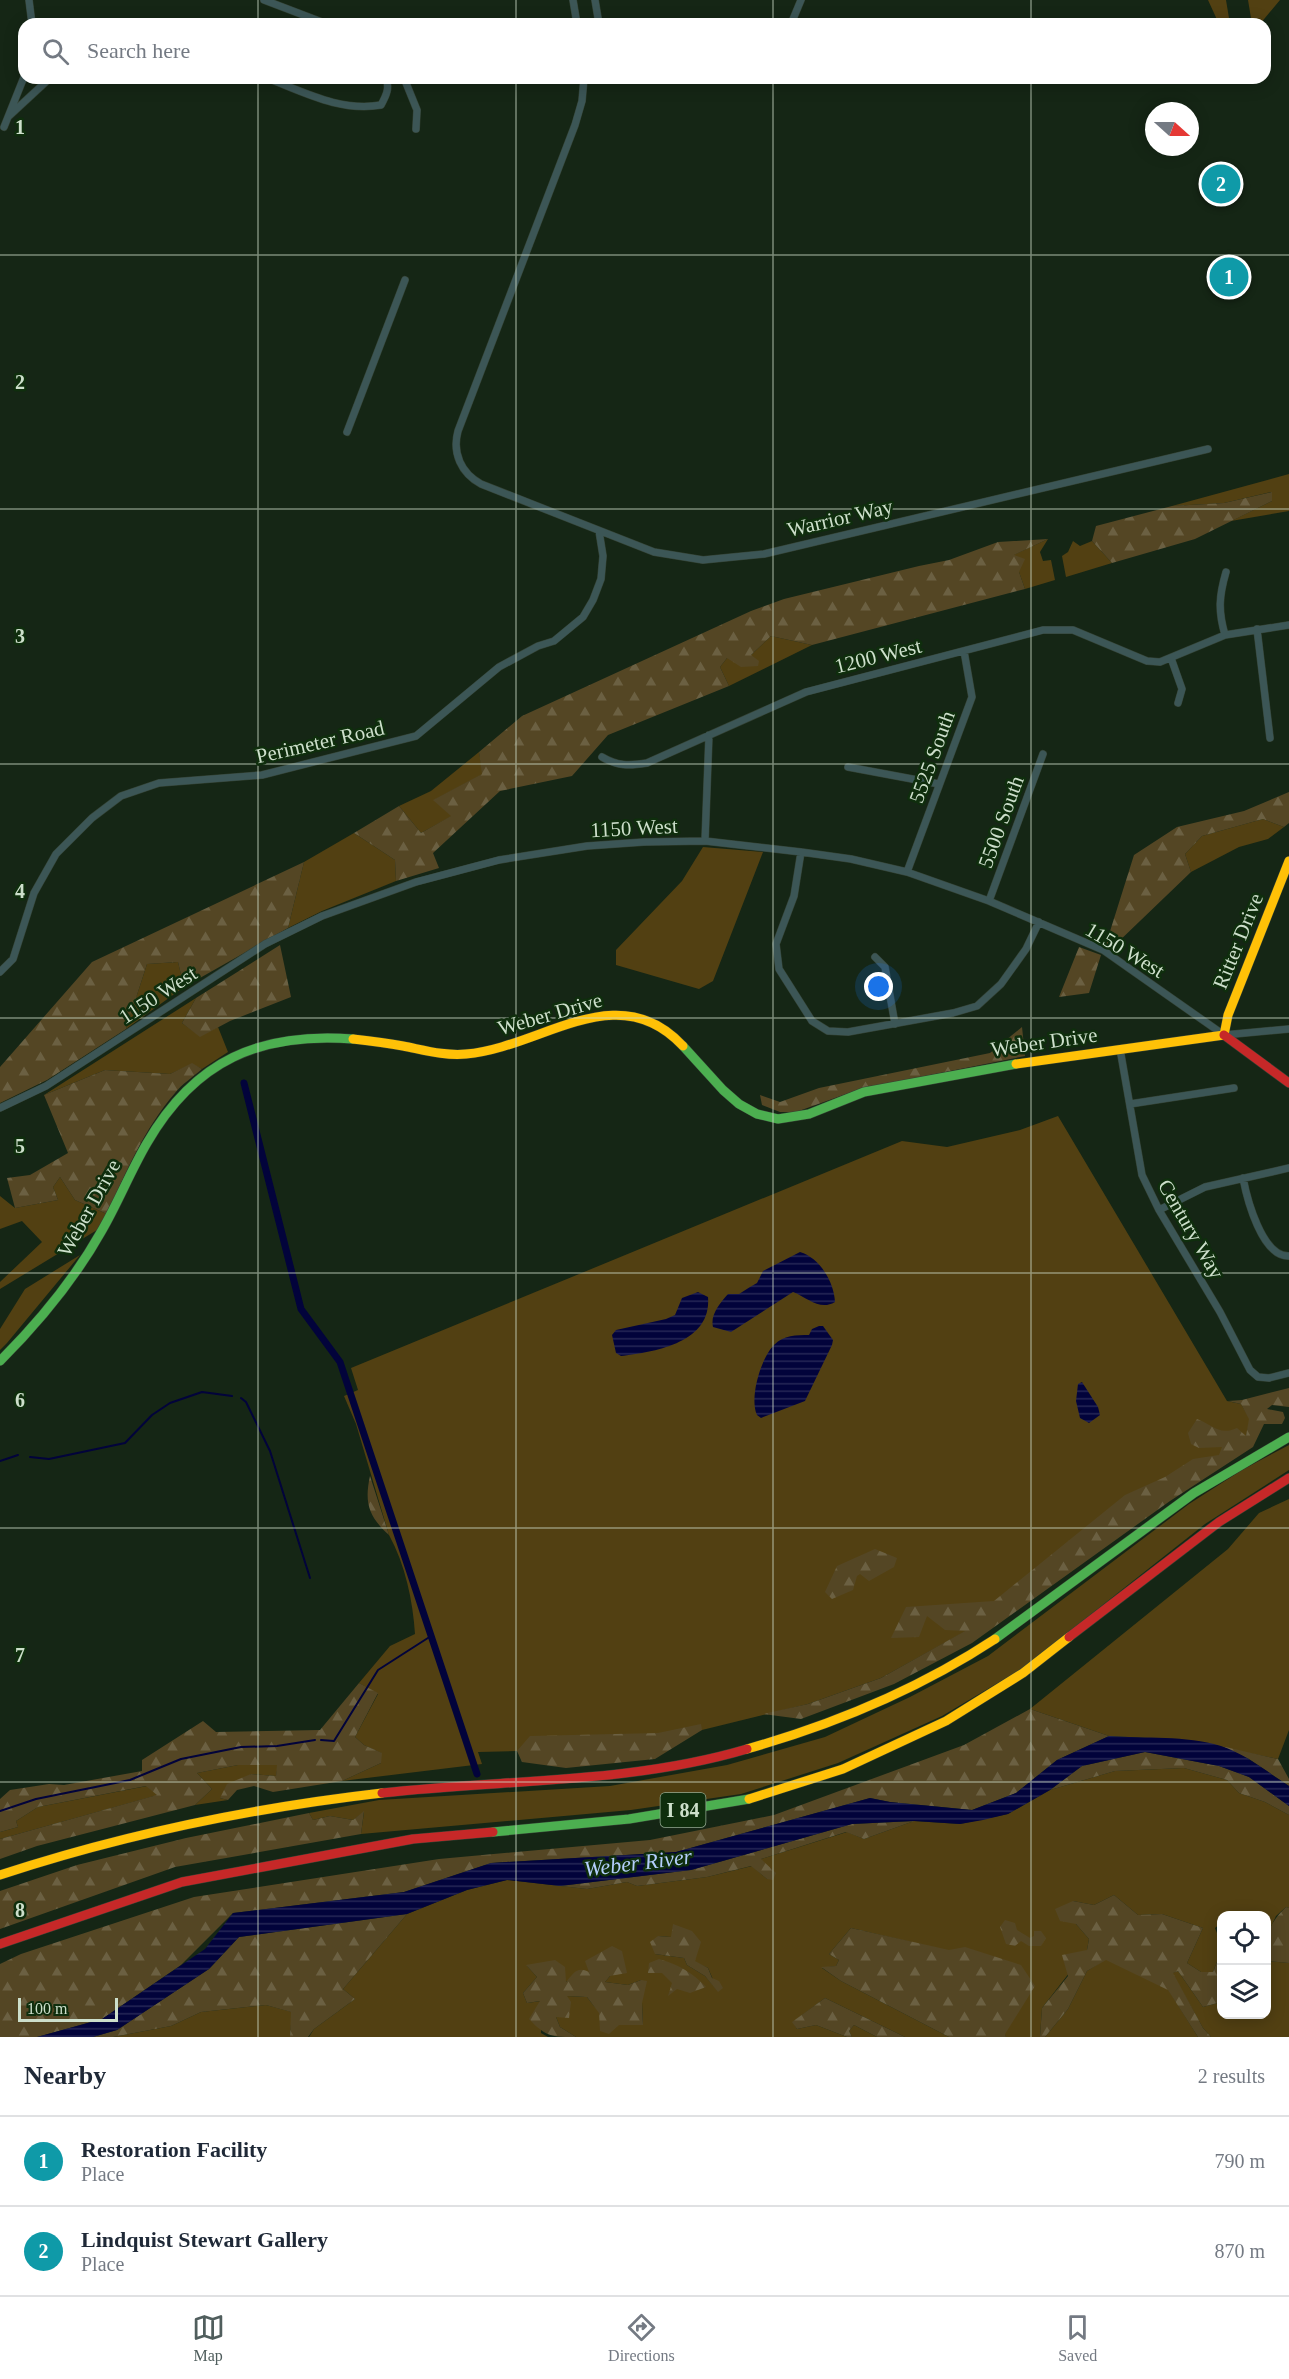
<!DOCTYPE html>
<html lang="en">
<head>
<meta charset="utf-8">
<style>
	:root { --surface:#fff; --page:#f6f6f7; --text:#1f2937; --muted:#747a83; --line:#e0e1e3; --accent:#505e5d }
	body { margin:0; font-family:Georgia,serif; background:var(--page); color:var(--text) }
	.controls { position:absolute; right:18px; bottom:18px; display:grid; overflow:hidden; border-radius:12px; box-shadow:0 3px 15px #0003 }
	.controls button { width:54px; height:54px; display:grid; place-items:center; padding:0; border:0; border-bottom:2px solid var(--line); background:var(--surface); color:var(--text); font:30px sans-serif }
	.compass { position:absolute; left:1145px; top:102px; width:54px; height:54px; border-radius:50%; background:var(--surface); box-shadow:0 3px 15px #0003; rotate:111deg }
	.scale { position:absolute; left:18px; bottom:15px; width:100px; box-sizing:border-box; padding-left:6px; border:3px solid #cddfcb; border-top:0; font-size:16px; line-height:21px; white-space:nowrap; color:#cddfcb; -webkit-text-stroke:4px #0f2e0d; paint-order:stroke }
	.you { position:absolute; left:879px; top:987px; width:21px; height:21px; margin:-15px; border:4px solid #fff; border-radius:50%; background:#1a73e8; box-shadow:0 0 0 9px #1a73e833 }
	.badge { display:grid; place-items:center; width:39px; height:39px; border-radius:50%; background:var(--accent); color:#fff; font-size:20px; font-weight:700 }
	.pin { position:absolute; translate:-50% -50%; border:3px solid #fff; box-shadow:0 2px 6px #0006 }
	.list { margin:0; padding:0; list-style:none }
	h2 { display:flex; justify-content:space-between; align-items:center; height:78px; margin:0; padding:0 24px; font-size:26px }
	h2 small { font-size:20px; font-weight:400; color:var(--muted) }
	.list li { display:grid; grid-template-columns:39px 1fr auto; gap:18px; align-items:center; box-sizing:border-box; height:90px; padding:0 24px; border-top:2px solid var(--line) }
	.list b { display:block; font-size:22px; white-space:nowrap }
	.list p { margin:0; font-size:20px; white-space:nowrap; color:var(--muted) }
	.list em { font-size:20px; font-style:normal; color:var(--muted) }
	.icon { flex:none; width:33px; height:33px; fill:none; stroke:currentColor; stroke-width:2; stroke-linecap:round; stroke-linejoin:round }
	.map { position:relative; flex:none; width:1289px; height:2037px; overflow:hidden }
	.search { position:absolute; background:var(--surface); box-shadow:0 3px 15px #0003; left:18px; right:18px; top:18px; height:66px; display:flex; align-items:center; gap:15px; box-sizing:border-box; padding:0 21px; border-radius:18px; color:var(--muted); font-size:22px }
	.sheet { height:258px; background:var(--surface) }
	nav { display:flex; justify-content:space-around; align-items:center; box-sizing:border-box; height:84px; border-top:2px solid var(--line); background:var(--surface); font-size:16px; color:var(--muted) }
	nav a { display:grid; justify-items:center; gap:3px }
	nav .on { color:var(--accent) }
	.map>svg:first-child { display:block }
	.green { fill:#524012; fill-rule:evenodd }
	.forest { fill:url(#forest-firs) }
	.water { fill:url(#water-rules) }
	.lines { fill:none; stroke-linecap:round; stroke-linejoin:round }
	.stream { stroke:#02033b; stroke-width:2 }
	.canal { stroke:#02033b; stroke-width:7 }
	.street-casing { stroke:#344234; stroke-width:8 }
	.fast-casing { stroke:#344234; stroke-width:10 }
	.slow-casing { stroke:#344234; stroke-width:10 }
	.jam-casing { stroke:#344234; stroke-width:10 }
	.street { stroke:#3c5656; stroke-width:7 }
	.fast { stroke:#4caf50; stroke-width:9 }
	.slow { stroke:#ffc107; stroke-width:9 }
	.jam { stroke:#c62828; stroke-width:9 }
	.grid { fill:none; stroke:#cddfcb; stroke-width:1.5; stroke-opacity:0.55 }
	.labels { text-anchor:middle; stroke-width:5; stroke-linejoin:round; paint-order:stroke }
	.shield { fill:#0f2e0d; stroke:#94aa92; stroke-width:1.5 }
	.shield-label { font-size:20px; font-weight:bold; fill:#cddfcb }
	.street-label { font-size:21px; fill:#cddfcb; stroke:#0f2e0d }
	.water-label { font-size:22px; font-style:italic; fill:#b4cefc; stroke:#0f2e0d }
	.grid-label { font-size:20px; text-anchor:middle; font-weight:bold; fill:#cddfcb; stroke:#0f2e0d; stroke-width:5; stroke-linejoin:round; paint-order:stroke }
</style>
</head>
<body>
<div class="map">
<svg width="1289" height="2037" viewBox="0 0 1289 2037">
	<defs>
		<pattern id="forest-firs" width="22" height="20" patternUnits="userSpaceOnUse" patternTransform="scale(1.5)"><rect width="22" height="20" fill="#544624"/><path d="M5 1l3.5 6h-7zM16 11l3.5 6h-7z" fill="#6b6042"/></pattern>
		<pattern id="water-rules" width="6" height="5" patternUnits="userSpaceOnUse" patternTransform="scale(1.5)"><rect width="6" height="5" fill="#02033b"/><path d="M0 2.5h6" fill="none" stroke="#262756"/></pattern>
	</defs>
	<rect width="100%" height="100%" fill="#152615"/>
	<path class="green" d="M1208,0H1226L1230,24H1219Z
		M1248,0H1280L1260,24H1252Z
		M1289,474V511L1231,521L1272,501L1271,492L1224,503L1172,506Z
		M1048,539L1040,552L1043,561L1051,560L1055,580L1025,589L1013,555Z
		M1073,541L1080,546L1092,541L1112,563L1066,577L1062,556L1068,552Z
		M771,636L812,645L729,686L720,667L727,658L751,655Z
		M479,752L483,774L434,800L452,816L421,833L399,806L431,791Z
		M1263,819L1284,827L1268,839L1239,847L1191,872L1185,854L1202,836Z
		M354,833L395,860L396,881L322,911L288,928L304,862Z
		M703,847L763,852L713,981L699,989L616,965V950L682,881Z
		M178,962L184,987L126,1029L147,964Z
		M196,998L182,1023L200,1036L218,1027L228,1052L202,1069L192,1064L170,1074L105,1070L44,1095Z
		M1058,1116L1227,1401L1241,1404L1250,1419L1246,1437L966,1631L881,1678L808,1704L702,1730L592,1749L478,1752L482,1764L342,1781L381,1763V1753L364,1745L355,1737L378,1694L359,1683L390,1646L415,1634C413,1601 405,1564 389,1535L356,1424L344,1396L358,1390L351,1368L902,1141L947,1147L1020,1130Z
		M60,1177L75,1200L107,1214L97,1230L0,1289V1282L42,1242L22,1221L0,1229V1196L15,1208L58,1200L53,1187Z
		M80,1255L7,1343L0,1350V1329L25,1289Z
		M1289,1445V1470L1205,1524L1023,1668L942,1716L838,1763L741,1794L631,1810L361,1834L364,1812L353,1820L330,1816L313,1820L309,1813L379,1800L610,1786L727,1765L825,1737L910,1697L988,1656L1189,1504L1242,1470Z
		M1289,1499V1730L1278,1759L1185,1740L1109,1736L1030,1709L1228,1549L1259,1513Z
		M238,1765H278L276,1776L251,1774L220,1798L228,1800L195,1805L212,1789L197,1773Z
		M1184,1768L1227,1780L1239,1793L1265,1802L1289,1815V1908L1286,1907L1276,1916L1267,1935L1266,1916H1222L1221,1923L1215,1928L1221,1943V1958L1218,1959L1213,1972H1201L1187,1963L1203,1928L1162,1914L1138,1915L1114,1895L1094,1905L1073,1901L1076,1924L1089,1939L1087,1950L1042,2008L1040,2037H1006L965,1948L949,1951L851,1928L829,1954L839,1960L836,1966L822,1968L841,1981L949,2037H905L825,1998L793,2022L797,2029L816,2025L847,2037H576L560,2027L556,2017L566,1996L587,1997C606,2022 612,2025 643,2025L641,1980L628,1985L605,1982L610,1976L589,1973L565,1982L527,1966L537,1977L523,1993L527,2003L541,2001V2033L548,2037H309L314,2029L355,1999L343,1989L407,1914L467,1890L507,1880L587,1889L627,1882L637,1886L707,1877L752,1866L767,1879L761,1859L847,1832L864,1839L914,1821L960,1824L1008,1814L1050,1790L1115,1771ZM658,1936L671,1937L695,1962L708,1968L718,1991L705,1976L687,1965L684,1958L655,1954Z
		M147,1786L158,1795L0,1839V1832L18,1827L16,1821L38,1807Z
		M1106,1959L1168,1989L1198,2037H1045L1068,2009L1087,1971Z
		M1267,1961L1289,1963V2037H1211L1203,2028L1172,1973L1178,1971L1203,2007L1221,2002L1222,2014H1266Z
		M266,2005L292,2012L290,2037H113L171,2026L201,2012Z
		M854,2025L877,2037H852L849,2031Z"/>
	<path class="forest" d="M1272,492V501L1195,539L1112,563L1092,541L1096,526L1172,506L1224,503Z
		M1048,539L1014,555L1025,559L1019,572L1025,589L812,645L771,636L751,655L759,661L758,666L741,667L727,658L720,667L729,686L608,735L572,776L500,791L433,853L439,868L396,881L395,860L354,833L399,806L421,833L451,816L433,800L482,774L479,752L522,716L751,611L784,599L919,566L949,560L998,542Z
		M1289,792V823L1284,827L1263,819L1202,836L1185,854L1191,872L1115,945L1106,944L1134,855L1177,827L1244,811Z
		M304,862L288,928L184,987L178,962L147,964L126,1029L47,1080L0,1103V1067L92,962Z
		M280,945L291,997L230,1021L200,1037L182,1023L196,998Z
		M1079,947L1101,955L1089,993L1059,997Z
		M1022,1027L1025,1056L860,1089L796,1112H780L762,1105L760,1095L780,1102L819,1088L990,1053Z
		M192,1063L202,1069C193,1077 182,1084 175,1093C144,1129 126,1172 107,1214L75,1200L60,1177L53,1187L58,1200L15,1208L7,1178L30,1175L68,1153L44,1095L105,1070L170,1074Z
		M1289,1388V1407L1272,1405L1267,1409L1283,1412L1285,1418L1282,1424H1264L1253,1447L1170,1501L972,1643L894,1684L801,1719L763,1714L808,1704L881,1678L965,1631L945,1630L927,1616L919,1637L891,1638L906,1607L994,1601L1125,1495L1165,1477L1193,1459L1219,1455L1222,1447L1199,1448L1191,1444L1188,1433L1197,1419C1213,1425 1219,1436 1237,1428L1246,1436L1249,1419L1241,1404L1228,1401L1242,1400Z
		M370,1476L389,1535C369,1517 364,1503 370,1476Z
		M875,1549L897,1558L894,1567L869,1581L860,1574L857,1576L853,1590L832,1599L825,1592L837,1566Z
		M359,1683L378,1693L355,1737L364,1745L382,1753L381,1763L342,1781L273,1792L254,1786L237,1790L228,1800L220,1798L227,1784L251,1774L276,1776L277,1765H238L197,1773L212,1789L195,1805L37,1846L0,1859V1839L157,1795L146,1786L38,1807L16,1821L18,1827L0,1832V1799L10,1790L49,1784L64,1785L142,1771V1760L203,1721L216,1732L320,1730Z
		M1030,1709L1109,1736L1057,1760L1016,1793L972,1810L890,1802L870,1798L676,1852L491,1863L404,1892L233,1913L181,1965L102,2019L37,2037H0V1964L21,1954L194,1897L439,1859L650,1840L774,1815L964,1745Z
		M701,1724L702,1730L655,1759L566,1768L522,1762L517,1751L530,1736L658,1733Z
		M1221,1746L1278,1759L1289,1779V1786L1249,1759Z
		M1145,1752L1219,1766L1249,1777L1289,1806V1815L1265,1802L1239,1793L1227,1780L1184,1768L1115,1771L1050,1790L1082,1766Z
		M364,1811L361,1834L175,1867L0,1929V1891L77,1865L186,1838L309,1813L313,1820L330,1816L353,1820Z
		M914,1821L864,1839L846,1832L761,1859L776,1873L773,1880L767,1879L751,1866L707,1877L637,1886L627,1882L587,1889L560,1886L691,1870L852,1824Z
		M1114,1895L1138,1915L1162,1914L1203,1928L1187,1963L1201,1972H1213L1218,1959L1221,1958V2002L1203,2007L1178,1971L1173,1973L1203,2028L1211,2037H1198L1168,1990L1106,1960L1087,1971L1068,2009L1045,2037H1040L1042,2008L1068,1976L1062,1955L1087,1950L1089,1939L1076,1924L1060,1921L1055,1909L1073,1901L1094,1905Z
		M1286,1907L1289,1908V1963L1267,1961C1266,1937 1267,1925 1286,1907Z
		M407,1914L343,1989L355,1999L314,2029L308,2037H290L291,2012L266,2005L201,2012L171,2026L113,2037H93L117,2030L209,1969L239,1937Z
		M1005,1920L1015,1923L1017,1930L1030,1938L1034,1936V1931H1041L1046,1938L1041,1946H1029L1021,1941L1015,1946L1006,1944L1000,1927Z
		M673,1924L692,1931L701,1942L695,1961L708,1968L712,1978L719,1981L723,1988L718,1992L705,1976L687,1965L684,1958L655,1954L650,1942L658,1936L671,1937Z
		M851,1928L949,1950L965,1947L1021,1965L1035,1986L1005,2034L1006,2037H949L841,1981L821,1967L836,1966L839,1960L829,1954Z
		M612,1946L622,1951L627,1973L610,1976L605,1982L628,1985L641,1980L647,1981L642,2003L643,2025H619L609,2034L600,2031L599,2013L587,1997L567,1996L571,2002L569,2018L556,2017L560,2027L576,2037C552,2037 546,2037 529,2019L540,2001L527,2003L523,1993L537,1977L526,1965L555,1960L565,1967L566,1982C574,1973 577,1966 589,1972L585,1961Z
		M659,1959C679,1965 692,1972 706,1987L690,1993L677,1989L668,1996L672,1983L662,1973H648L649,1963Z
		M825,1998L905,2037H877L854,2025L849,2031L852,2037H847L816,2025L797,2029L792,2022Z"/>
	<path class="water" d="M800,1252C820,1258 834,1282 835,1302C820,1311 808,1298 793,1292L731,1332L713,1327C710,1315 720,1303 728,1294H739L750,1287L757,1283L763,1271Z
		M698,1292L708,1297C712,1343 654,1352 621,1356L616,1353L612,1335L616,1330L666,1319L675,1315L682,1298Z
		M819,1326H823L833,1340L832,1345L805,1401L761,1418L757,1415C749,1398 761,1358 774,1345C783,1335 797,1335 809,1335L812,1329Z
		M1082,1382L1098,1407L1100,1415L1089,1423L1080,1418L1076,1401L1078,1384Z
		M1109,1736C1146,1739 1185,1735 1221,1746C1246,1754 1267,1772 1289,1786V1806L1249,1777L1219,1766L1145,1752L1082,1766L1050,1790L1008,1814L983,1820L960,1824L914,1821L852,1824L691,1870L560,1886L507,1880L467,1890L407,1914L239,1937L209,1969L117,2030L93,2037H37L102,2019L205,1949L233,1913L404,1892L491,1863L676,1852L870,1798L890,1802L972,1810L1016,1793L1057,1760Z"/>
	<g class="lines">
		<path class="stream" d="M241,1398L246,1402L270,1451L310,1578
			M30,1457L49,1459L125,1443L152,1415L170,1403L202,1392L232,1396
			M0,1461L18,1455
			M321,1740L334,1741L378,1670L431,1636
			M0,1811L36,1799L130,1780L181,1759L241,1747L277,1746L315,1740"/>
		<path class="canal" d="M244,1083L301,1309L340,1362L477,1774"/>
		<g class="street-casing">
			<path id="street" d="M29,0L32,24
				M264,0L327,24
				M573,0L577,24
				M595,0L599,24
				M791,24L801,0
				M267,78C304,92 340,112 381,105C386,96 390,88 386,78
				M404,78L417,110L416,129
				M584,78L582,101L575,125L458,431C452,453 461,473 481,484L654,552L703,560L764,554L1208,449
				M9,116L50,78
				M4,127L24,77
				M347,432L405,280
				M1257,629L1270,738
				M1225,635C1218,611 1219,596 1226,572
				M1171,658L1182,689L1178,703
				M602,757C617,766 629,766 647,763L806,692L1043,630H1073L1147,661L1160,662L1225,635L1289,625
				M848,767L939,784
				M705,841L709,735
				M801,852L794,896L776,944L779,969L812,1021L828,1031L848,1032L953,1013L977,1006L1001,984L1026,949L1039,922
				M907,872L972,697L964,651
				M989,901L1043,754
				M875,957L885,967L895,1024
				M0,972L13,959L34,893L56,854L92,818L121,796L159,783L262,775L416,736L499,667L538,646L554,641L583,617L593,600L601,579L603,556L599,531
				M1120,1049L1142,1175L1159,1210L1220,1312L1250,1370L1258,1377L1269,1378L1289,1373
				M1130,1104L1234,1088
				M0,1108L46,1086L265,944L322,916L416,882L499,860L587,846L644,842L705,841L801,852L851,859L907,872L989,901L1103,950L1224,1035L1289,1029
				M1243,1178C1247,1199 1262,1257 1289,1256
				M1159,1210L1205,1187L1289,1168"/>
		</g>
		<g class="fast-casing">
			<path id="fast" d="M683,1046L723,1090L739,1104L757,1114L778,1119L809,1114L864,1092L1016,1064
				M0,1361C39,1322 74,1280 101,1232C118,1203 130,1172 147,1143C195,1060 260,1032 353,1039
				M995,1639L1194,1493L1289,1437
				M493,1832L629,1819L749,1799"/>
		</g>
		<g class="slow-casing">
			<path id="slow" d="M1224,1035L1228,1015L1289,861
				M353,1039C370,1041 386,1043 403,1046C424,1050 445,1056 466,1054C541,1048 617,975 683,1046
				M1016,1064L1224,1035
				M747,1749C835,1724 919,1689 995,1639
				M749,1799L843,1769L946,1721L1023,1673L1069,1637
				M0,1875C125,1834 251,1808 382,1793"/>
		</g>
		<g class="jam-casing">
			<path id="jam" d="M1224,1035L1289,1083
				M1069,1637L1219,1522L1289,1478
				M382,1793C504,1779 629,1784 747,1749
				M0,1944L182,1882L413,1839L493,1832"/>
		</g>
		<use href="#street" class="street"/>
		<use href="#fast" class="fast"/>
		<use href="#slow" class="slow"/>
		<use href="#jam" class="jam"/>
	</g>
	<path class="grid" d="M258,0V24M516,0V24M773,0V24M1031,0V24M258,78V2037M516,78V2037M773,78V2037M1031,78V2037M0,255H1289M0,509H1289M0,764H1289M0,1018H1289M0,1273H1289M0,1528H1289M0,1782H1289"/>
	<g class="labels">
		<rect class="shield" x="660.5" y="1793" width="45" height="34" rx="4.5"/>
		<g class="shield-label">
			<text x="683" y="1817">I 84</text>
		</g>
		<g class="street-label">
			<text transform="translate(840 518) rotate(-13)" y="7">Warrior Way</text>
			<text transform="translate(878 656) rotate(-14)" y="7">1200 West</text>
			<text transform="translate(320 742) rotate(-13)" y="7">Perimeter Road</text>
			<text transform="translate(932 757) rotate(-70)" y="7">5525 South</text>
			<text transform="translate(1001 822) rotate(-70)" y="7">5500 South</text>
			<text transform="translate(634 828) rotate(-3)" y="7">1150 West</text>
			<text transform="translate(1238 941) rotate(-68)" y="7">Ritter Drive</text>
			<text transform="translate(1125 950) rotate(31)" y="7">1150 West</text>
			<text transform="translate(158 995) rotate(-33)" y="7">1150 West</text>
			<text transform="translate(550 1014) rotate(-16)" y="7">Weber Drive</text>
			<text transform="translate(1044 1042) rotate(-8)" y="7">Weber Drive</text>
			<text transform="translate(89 1208) rotate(-61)" y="7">Weber Drive</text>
			<text transform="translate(1191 1229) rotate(60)" y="7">Century Way</text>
		</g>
		<g class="water-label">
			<text transform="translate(638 1862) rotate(-7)" y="8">Weber River</text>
		</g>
	</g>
	<g class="grid-label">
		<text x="20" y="134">1</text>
		<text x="20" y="389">2</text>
		<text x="20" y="643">3</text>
		<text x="20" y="898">4</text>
		<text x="20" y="1153">5</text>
		<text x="20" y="1407">6</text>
		<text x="20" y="1662">7</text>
		<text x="20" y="1917">8</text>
	</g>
</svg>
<div class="controls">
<button><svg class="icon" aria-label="locate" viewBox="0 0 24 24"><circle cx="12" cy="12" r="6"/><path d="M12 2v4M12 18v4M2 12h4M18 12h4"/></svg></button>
<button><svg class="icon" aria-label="layers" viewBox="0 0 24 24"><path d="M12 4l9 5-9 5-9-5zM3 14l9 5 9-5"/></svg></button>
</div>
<svg class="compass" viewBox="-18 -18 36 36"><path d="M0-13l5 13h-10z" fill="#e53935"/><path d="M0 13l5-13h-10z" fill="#747a83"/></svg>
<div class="scale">100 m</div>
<div class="you"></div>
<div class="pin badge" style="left:1229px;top:277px;background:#0f9aa8">1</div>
<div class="pin badge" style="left:1221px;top:184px;background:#0f9aa8">2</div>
<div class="search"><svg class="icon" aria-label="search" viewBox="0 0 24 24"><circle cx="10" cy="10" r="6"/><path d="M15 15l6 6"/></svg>Search here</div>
</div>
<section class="sheet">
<h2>Nearby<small>2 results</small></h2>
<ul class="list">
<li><span class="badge" style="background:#0f9aa8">1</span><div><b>Restoration Facility</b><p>Place</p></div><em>790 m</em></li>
<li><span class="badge" style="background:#0f9aa8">2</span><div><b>Lindquist Stewart Gallery</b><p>Place</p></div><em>870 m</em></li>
</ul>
</section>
<nav>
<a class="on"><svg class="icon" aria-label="map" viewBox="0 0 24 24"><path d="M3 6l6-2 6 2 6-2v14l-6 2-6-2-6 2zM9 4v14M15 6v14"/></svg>Map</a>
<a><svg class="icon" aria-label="directions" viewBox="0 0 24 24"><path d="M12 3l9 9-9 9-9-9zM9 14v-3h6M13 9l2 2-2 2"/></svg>Directions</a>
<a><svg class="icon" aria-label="saved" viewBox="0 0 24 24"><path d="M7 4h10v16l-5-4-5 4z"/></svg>Saved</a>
</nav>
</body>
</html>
